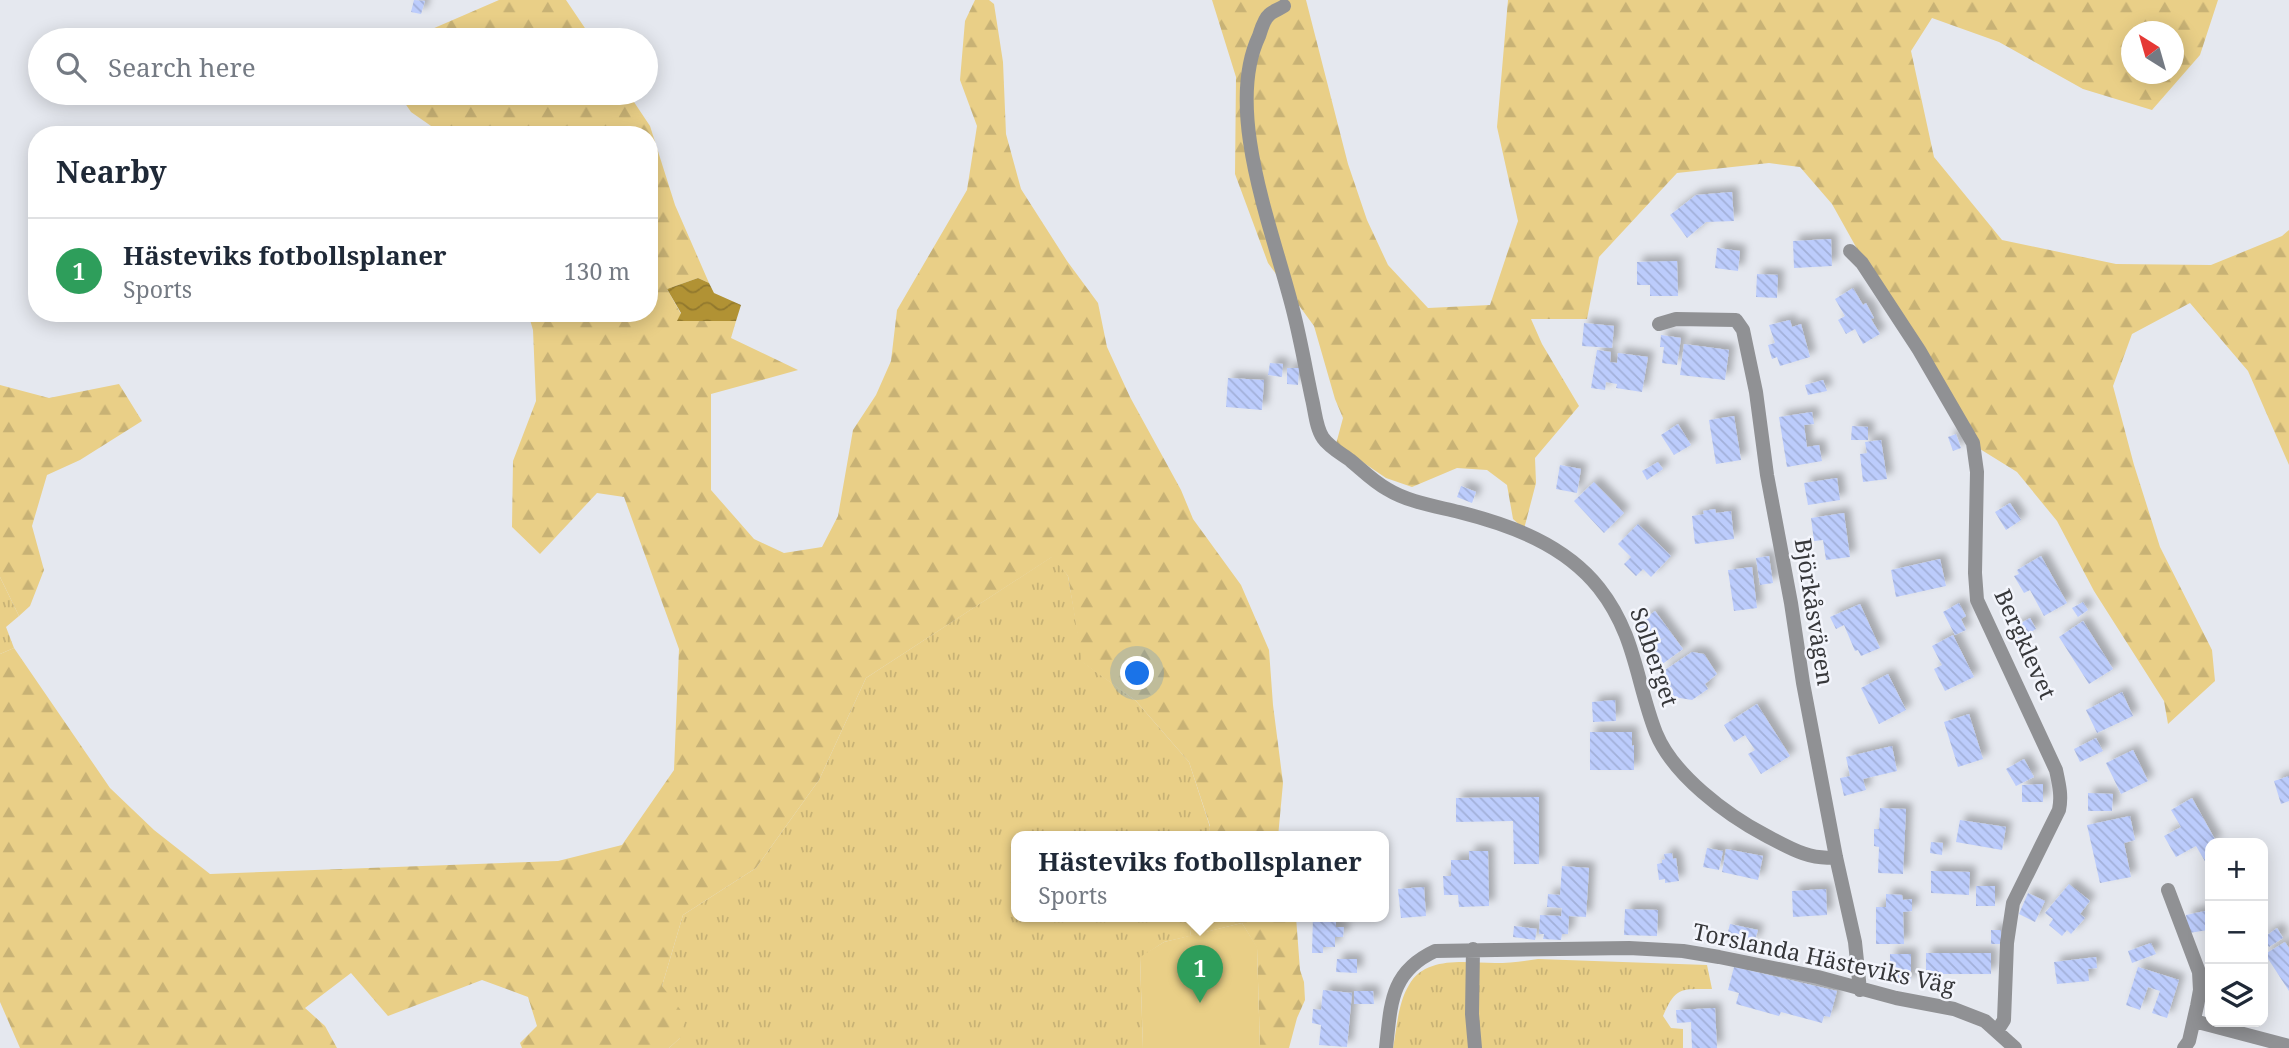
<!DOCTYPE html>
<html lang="en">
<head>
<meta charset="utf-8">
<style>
	:root { --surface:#fff; --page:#f2f2f3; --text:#1f2937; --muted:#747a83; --line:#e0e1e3; --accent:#866b07 }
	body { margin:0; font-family:"Noto Serif",serif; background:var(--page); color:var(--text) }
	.controls { position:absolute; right:21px; bottom:21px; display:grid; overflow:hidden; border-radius:14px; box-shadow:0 4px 18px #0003 }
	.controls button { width:63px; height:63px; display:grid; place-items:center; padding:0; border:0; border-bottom:2px solid var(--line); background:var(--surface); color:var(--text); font:35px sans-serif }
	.compass { position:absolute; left:2121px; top:21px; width:63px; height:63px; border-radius:50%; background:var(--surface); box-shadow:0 4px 18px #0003; rotate:323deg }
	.you { position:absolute; left:1138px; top:674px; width:24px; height:24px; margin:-18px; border:5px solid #fff; border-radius:50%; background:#1a73e8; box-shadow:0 0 0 10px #1a73e833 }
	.badge { display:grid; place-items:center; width:46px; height:46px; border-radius:50%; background:var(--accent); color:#fff; font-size:23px; font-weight:700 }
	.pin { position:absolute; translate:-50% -58px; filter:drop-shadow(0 2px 4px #0008) }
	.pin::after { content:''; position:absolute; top:37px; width:24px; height:21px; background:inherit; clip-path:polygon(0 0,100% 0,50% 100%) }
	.popup { position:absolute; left:1011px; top:831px; width:378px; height:91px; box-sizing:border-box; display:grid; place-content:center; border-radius:14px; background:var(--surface); filter:drop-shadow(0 2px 5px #0005); font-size:23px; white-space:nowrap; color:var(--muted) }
	.popup b { font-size:26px; color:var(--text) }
	.popup::after { content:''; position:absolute; left:50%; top:100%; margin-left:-14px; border:14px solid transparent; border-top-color:var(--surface) }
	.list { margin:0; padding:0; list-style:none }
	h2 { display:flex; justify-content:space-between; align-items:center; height:91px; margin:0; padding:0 28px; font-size:30px }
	h2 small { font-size:23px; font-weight:400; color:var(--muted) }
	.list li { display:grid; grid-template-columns:46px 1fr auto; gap:21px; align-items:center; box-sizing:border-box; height:105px; padding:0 28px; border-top:2px solid var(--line) }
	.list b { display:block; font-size:26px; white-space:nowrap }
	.list p { margin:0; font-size:23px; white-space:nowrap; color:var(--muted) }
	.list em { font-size:23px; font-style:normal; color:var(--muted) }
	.icon { flex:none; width:38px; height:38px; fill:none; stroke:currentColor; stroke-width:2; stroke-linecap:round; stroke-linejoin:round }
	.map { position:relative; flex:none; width:2289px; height:1048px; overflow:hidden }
	.search { position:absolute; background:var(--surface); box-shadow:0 4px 18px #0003; left:28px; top:28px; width:630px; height:77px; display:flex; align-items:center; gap:18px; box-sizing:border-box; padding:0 24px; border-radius:38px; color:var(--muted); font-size:26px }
	.panel { position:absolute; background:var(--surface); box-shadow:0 4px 18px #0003; left:28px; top:126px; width:630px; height:196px; border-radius:28px }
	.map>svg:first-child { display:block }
	.grass { fill:url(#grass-tufts) }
	.forest { fill:url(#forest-firs); fill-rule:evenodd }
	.park { fill:#e9cf87 }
	.water { fill:url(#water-waves) }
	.building { fill:url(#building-back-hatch); filter:url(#shadow) }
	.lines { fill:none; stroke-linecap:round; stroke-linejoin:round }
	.street { stroke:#909194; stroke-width:14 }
	.labels { text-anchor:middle; stroke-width:5; stroke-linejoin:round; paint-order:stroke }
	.street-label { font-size:23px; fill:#36373a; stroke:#f3f5fc }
</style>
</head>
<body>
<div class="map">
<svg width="2289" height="1048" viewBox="0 0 2289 1048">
	<defs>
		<pattern id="grass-tufts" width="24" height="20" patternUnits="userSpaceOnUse" patternTransform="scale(1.75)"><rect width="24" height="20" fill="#e9cf87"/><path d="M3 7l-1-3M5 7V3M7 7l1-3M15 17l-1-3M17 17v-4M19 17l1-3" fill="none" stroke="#c8b275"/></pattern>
		<pattern id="forest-firs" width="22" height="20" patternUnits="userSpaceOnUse" patternTransform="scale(1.75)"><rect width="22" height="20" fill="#e9cf87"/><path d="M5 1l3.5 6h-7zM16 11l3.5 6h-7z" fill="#c8b275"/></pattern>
		<pattern id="water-waves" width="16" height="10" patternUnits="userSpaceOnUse" patternTransform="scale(1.75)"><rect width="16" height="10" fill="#b19234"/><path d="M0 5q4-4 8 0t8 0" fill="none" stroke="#91782d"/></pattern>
		<pattern id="building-back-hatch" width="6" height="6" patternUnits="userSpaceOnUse" patternTransform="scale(1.75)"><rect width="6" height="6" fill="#bcccfc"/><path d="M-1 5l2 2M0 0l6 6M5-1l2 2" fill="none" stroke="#a2b0d9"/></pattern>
		<filter id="shadow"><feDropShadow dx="6" dy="-6" stdDeviation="3.5" flood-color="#0004"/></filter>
	</defs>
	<rect width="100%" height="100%" fill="#e5e8ef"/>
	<path class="grass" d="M1053,556L1068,576L1083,662L1136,701L1189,762L1210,827L1208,837H1016V917H1193L1190,936L1164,942L1140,958L1143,1048H669L680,1038L662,986L683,915L756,868L819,780L866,678Z
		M0,577L19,616L6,627L14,648L0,654Z
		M1538,959L1707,965L1712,989C1681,989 1676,986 1663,1016L1671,1028L1683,1029V1048H1393C1397,1027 1398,1003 1409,985C1426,955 1467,963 1495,963C1509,963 1524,961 1538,959Z"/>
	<path class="forest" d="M499,0H566L593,40H396L406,34L432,29Z
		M975,0H989L994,4L1003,62L1006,134L1021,189L1067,261L1098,303L1107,347L1130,397L1181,490L1193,519L1241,585L1269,650L1273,705L1283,783L1278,837H1208L1210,826L1189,762L1136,701L1082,662L1068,576L1052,557L866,678L819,780L756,868L683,915L662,986L686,1017L680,1038L669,1048H522L520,1043L537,1026L528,997L482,980L388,1016L351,973L305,1008L325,1026L337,1048H20L0,1002V654L14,648L110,788L154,830L210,874L558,861L622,845L674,770L679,649L624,497L597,493L540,554L512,527L513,461L536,401L533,330L528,313H649V135H444L411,112L398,93H628L650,126L675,205L709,283L698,278L667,289L681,314L678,321H736L731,338L798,370L711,394V490L754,539L784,553L822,547L838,516L853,430L876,395L891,361L897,310L967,190L977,126L960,80L965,21Z
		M1212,0H1306L1348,164L1367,220L1388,265L1428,308L1490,305L1518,221L1497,127L1508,0H2218L2200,55L2152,110L2083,89L1999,42L1932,18L1911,51L1934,157L2002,240L2116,264L2211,265L2282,236L2289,230V465L2248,371L2190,303L2132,334L2113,386L2134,465L2160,547L2212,650L2215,681L2168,724L2164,701L2094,591L2057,521L2017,472L1980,449L1870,272L1832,204L1800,167L1769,163L1677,173L1599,257L1587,319H1531L1542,344L1579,406L1535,458L1536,483L1524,529L1513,519L1507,485L1487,470L1457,468L1412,487L1386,478L1336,444L1343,418L1335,399L1314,326L1268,263L1235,174L1236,77ZM2132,32H2174V74H2132Z
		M119,384L142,421L80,460L47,475L32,526L44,570L30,606L19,616L0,577V385L49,398Z
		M1193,917H1296L1300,970L1304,982L1305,1000L1297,1018L1289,1048H1260L1257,948L1242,923L1190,936Z"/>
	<path class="park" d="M1242,923L1257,947L1260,1048H1143L1140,957L1164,942Z"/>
	<path class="water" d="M698,278L709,283L714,293L741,305L736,321H677L681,313L667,289Z"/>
	<path class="building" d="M414,0L425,1L421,14L411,12Z
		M1732,192L1734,221L1706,222L1687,238L1670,215L1696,195Z
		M1831,239L1832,266L1794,268L1793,241Z
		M1717,248L1740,251L1738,271L1715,268Z
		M1677,261L1678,296H1650V285H1637V262Z
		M1757,274L1778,275L1777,298L1756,297Z
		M1853,288L1863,305L1866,303L1874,318L1871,319L1880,334L1863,344L1855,329L1846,334L1838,320L1845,316L1835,299Z
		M1790,320L1792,327L1801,324L1810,357L1780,366L1777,357L1772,359L1768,345L1775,343L1769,325Z
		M1584,323L1614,326L1612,348L1582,346Z
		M1661,335L1681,338L1677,365L1662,363L1664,347H1660Z
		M1684,344L1729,350L1725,380L1680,375Z
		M1597,350L1611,352L1610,362L1617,363L1618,353L1648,357L1642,392L1616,388L1617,384L1606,382L1605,390L1591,388Z
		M1270,363L1283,364L1282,377L1268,375Z
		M1287,368H1299L1298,385L1287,384Z
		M1228,378L1264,380L1262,410L1226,407Z
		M1823,380L1827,391L1808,395L1805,385Z
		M1812,412L1814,424L1804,425L1807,447L1819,445L1822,461L1787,467L1779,417Z
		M1734,416L1741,460L1716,464L1709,420Z
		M1678,424L1691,445L1674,455L1661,435Z
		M1852,426L1868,427V440H1851Z
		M1956,434L1961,448L1953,451L1948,437Z
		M1881,440L1887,479L1863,482L1860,454L1867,453L1865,442Z
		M1658,462L1663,469L1647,480L1642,471Z
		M1560,465L1581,469L1577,493L1556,489Z
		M1837,478L1840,500L1808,505L1804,483Z
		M1594,482L1624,513L1604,533L1574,501Z
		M1461,486L1476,492L1472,503L1457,497Z
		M2010,503L2021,520L2006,530L1995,512Z
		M1715,509L1716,513L1731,511L1734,539L1695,544L1692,516L1704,514L1703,511Z
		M1844,513L1850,557L1826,560L1823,540L1814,541L1811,518Z
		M1638,524L1671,556L1651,577L1643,569L1636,576L1624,564L1631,557L1618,544Z
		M1769,556L1773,583L1760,585L1756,558Z
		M2041,556L2067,603L2044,616L2030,590L2024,593L2014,576L2019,574L2017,570Z
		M1940,559L1946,586L1896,597L1891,570Z
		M1752,567L1757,608L1734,611L1728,570Z
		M2083,602L2088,610L2078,617L2072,608Z
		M1959,603L1966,616L1961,619L1966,630L1955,635L1943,612Z
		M1860,604L1880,648L1861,656L1858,650L1855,651L1844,625L1836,629L1830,617Z
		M1655,611L1683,649L1661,665L1649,649L1667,636L1650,646L1635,625Z
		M2030,618L2036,629L2019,639L2012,628Z
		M2083,621L2113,669L2089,684L2059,637Z
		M1953,635L1974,677L1945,691L1934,669L1942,665L1932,646Z
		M1692,652L1704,654L1717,674L1705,684L1708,689L1692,700L1668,696L1661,686L1665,670Z
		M1888,674L1906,710L1879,724L1861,688Z
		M2122,692L2133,716L2097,733L2086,710Z
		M1615,700L1616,721L1593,722L1592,702Z
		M1757,704L1790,756L1761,774L1748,754L1755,750L1745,735L1734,742L1724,725Z
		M1969,714L1983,759L1958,767L1944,722Z
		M1590,732H1632V746L1634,745V770H1590Z
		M2096,738L2103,751L2080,762L2074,749Z
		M1892,746L1897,771L1863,779L1866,790L1844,796L1840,778L1850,776L1846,757Z
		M2133,750L2148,781L2121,794L2106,763Z
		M2024,759L2034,777L2016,786L2006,769Z
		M2289,776V801L2281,804L2274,781Z
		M2043,784V802H2022V785Z
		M2088,793L2113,794L2112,811H2088Z
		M1539,797V864H1514L1513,821L1456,822V798Z
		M2192,798L2217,843H2210V861L2206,863L2196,846L2176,857L2164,836L2181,827L2171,810Z
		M1880,808L1906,809L1903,874L1878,873L1879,847L1874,846V829H1879Z
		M2130,816L2135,840L2124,843L2131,877L2100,883L2087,825Z
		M1960,820L2006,827L2002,850L1956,842Z
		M1931,842L1943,843L1942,855L1930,853Z
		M1707,848L1723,851L1719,870L1703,867Z
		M1726,849L1763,856L1758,880L1722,872Z
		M1469,851H1488L1489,906L1459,907L1458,895H1444L1443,876H1451V860H1469Z
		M1672,853L1673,859L1676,858L1679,881L1665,883V879L1659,880L1657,864L1662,863V860L1665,859L1664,854Z
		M1562,866L1589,868L1586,917L1569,916L1568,934H1562L1561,940L1543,939L1544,934H1539L1540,915L1561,916L1562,908L1547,907L1548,894L1560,895Z
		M1931,871L1970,872L1969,895L1931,893Z
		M2069,884L2090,901L2080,914L2085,918L2071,934L2067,930L2062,936L2049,925L2053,919L2045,913Z
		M1976,886H1995V906H1976Z
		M1424,887L1426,916L1401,918L1398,889Z
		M1826,889L1827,915L1793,917L1792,891Z
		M2028,893L2045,901L2035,922L2019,914Z
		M1886,894L1902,895L1903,900L1912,899V911L1903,912L1904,944H1876V907H1886Z
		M1625,909L1658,910L1657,936L1624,935Z
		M2205,911L2208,930L2189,933L2186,915Z
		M1313,917H1336V927H1344L1343,937H1335V947H1323V953H1312Z
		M1730,924L1758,930L1754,943L1727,936Z
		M1514,926L1537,929L1535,940L1513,937Z
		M2277,928L2283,938L2269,947L2263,938Z
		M1991,930H2001V944H1991Z
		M2285,942L2289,948V991L2265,954Z
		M2151,943L2156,954L2132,963L2128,951Z
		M1926,953H1991V974H1926Z
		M1890,954H1911V982H1890Z
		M2096,957L2097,968L2088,969L2089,981L2057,984L2054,962Z
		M1337,959H1357V973L1336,972Z
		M1734,967L1837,991L1830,1017L1824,1016L1822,1023L1781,1012L1779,1016L1736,1004L1739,993L1728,990Z
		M2138,967L2179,980L2167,1018L2152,1013L2160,991L2148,987L2140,1010L2126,1005Z
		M1323,990L1352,993L1347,1047L1319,1045L1321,1025L1312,1023L1313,1009L1321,1010Z
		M1354,991H1373L1374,1004H1354Z
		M1715,1008L1717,1048H1692L1691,1022L1677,1023L1676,1010Z"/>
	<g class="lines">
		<path class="street" d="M1284,6C1280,9 1272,11 1269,15C1264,19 1261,30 1259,36C1223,112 1275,235 1294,314C1301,342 1306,371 1312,399C1315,411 1316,428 1323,438C1329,447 1342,454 1350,460C1362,470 1374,482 1387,489C1408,502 1435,506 1459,512C1511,525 1565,545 1599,588C1636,635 1636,682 1656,733C1673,775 1727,815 1765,835C1788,847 1810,861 1836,857
			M1850,251L1862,263L1919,350L1973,443L1977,472L1975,573L1977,600L2056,770C2059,784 2062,796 2059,810L2013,903L2007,943L2004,1020L1997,1031
			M1659,324L1676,319L1736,320L1743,330L1756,392L1767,475L1791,603L1803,683L1836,857L1855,942L1860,990
			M2168,890L2199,972L2200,990L2197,1006L2189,1041L2184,1048
			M1473,949L1472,1014L1475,1048
			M2194,1021L2289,1046
			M1386,1048C1391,1004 1390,972 1435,951L1629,948L1683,951L1719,957L1818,977L1896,998L1954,1009L1985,1021L2015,1048"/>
	</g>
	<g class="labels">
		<g class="street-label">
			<text transform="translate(1814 612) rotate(81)" y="8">Björkåsvägen</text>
			<text transform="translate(2025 644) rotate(66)" y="8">Bergklevet</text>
			<text transform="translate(1654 657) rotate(71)" y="8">Solberget</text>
			<text transform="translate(1824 959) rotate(12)" y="8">Torslanda Hästeviks Väg</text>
		</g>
	</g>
</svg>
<div class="controls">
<button>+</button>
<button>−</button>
<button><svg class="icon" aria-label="layers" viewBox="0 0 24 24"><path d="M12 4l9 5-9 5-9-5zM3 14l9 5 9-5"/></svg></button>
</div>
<svg class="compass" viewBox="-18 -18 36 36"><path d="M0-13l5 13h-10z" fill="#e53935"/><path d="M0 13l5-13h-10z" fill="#747a83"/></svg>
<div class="you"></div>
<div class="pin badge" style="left:1200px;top:1003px;background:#2e9e5b">1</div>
<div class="popup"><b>Hästeviks fotbollsplaner</b>Sports</div>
<div class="search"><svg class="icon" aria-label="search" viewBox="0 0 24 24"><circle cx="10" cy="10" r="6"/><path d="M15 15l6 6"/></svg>Search here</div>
<section class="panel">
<h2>Nearby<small></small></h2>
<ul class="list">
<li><span class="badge" style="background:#2e9e5b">1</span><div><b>Hästeviks fotbollsplaner</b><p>Sports</p></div><em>130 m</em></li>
</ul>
</section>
</div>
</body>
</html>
